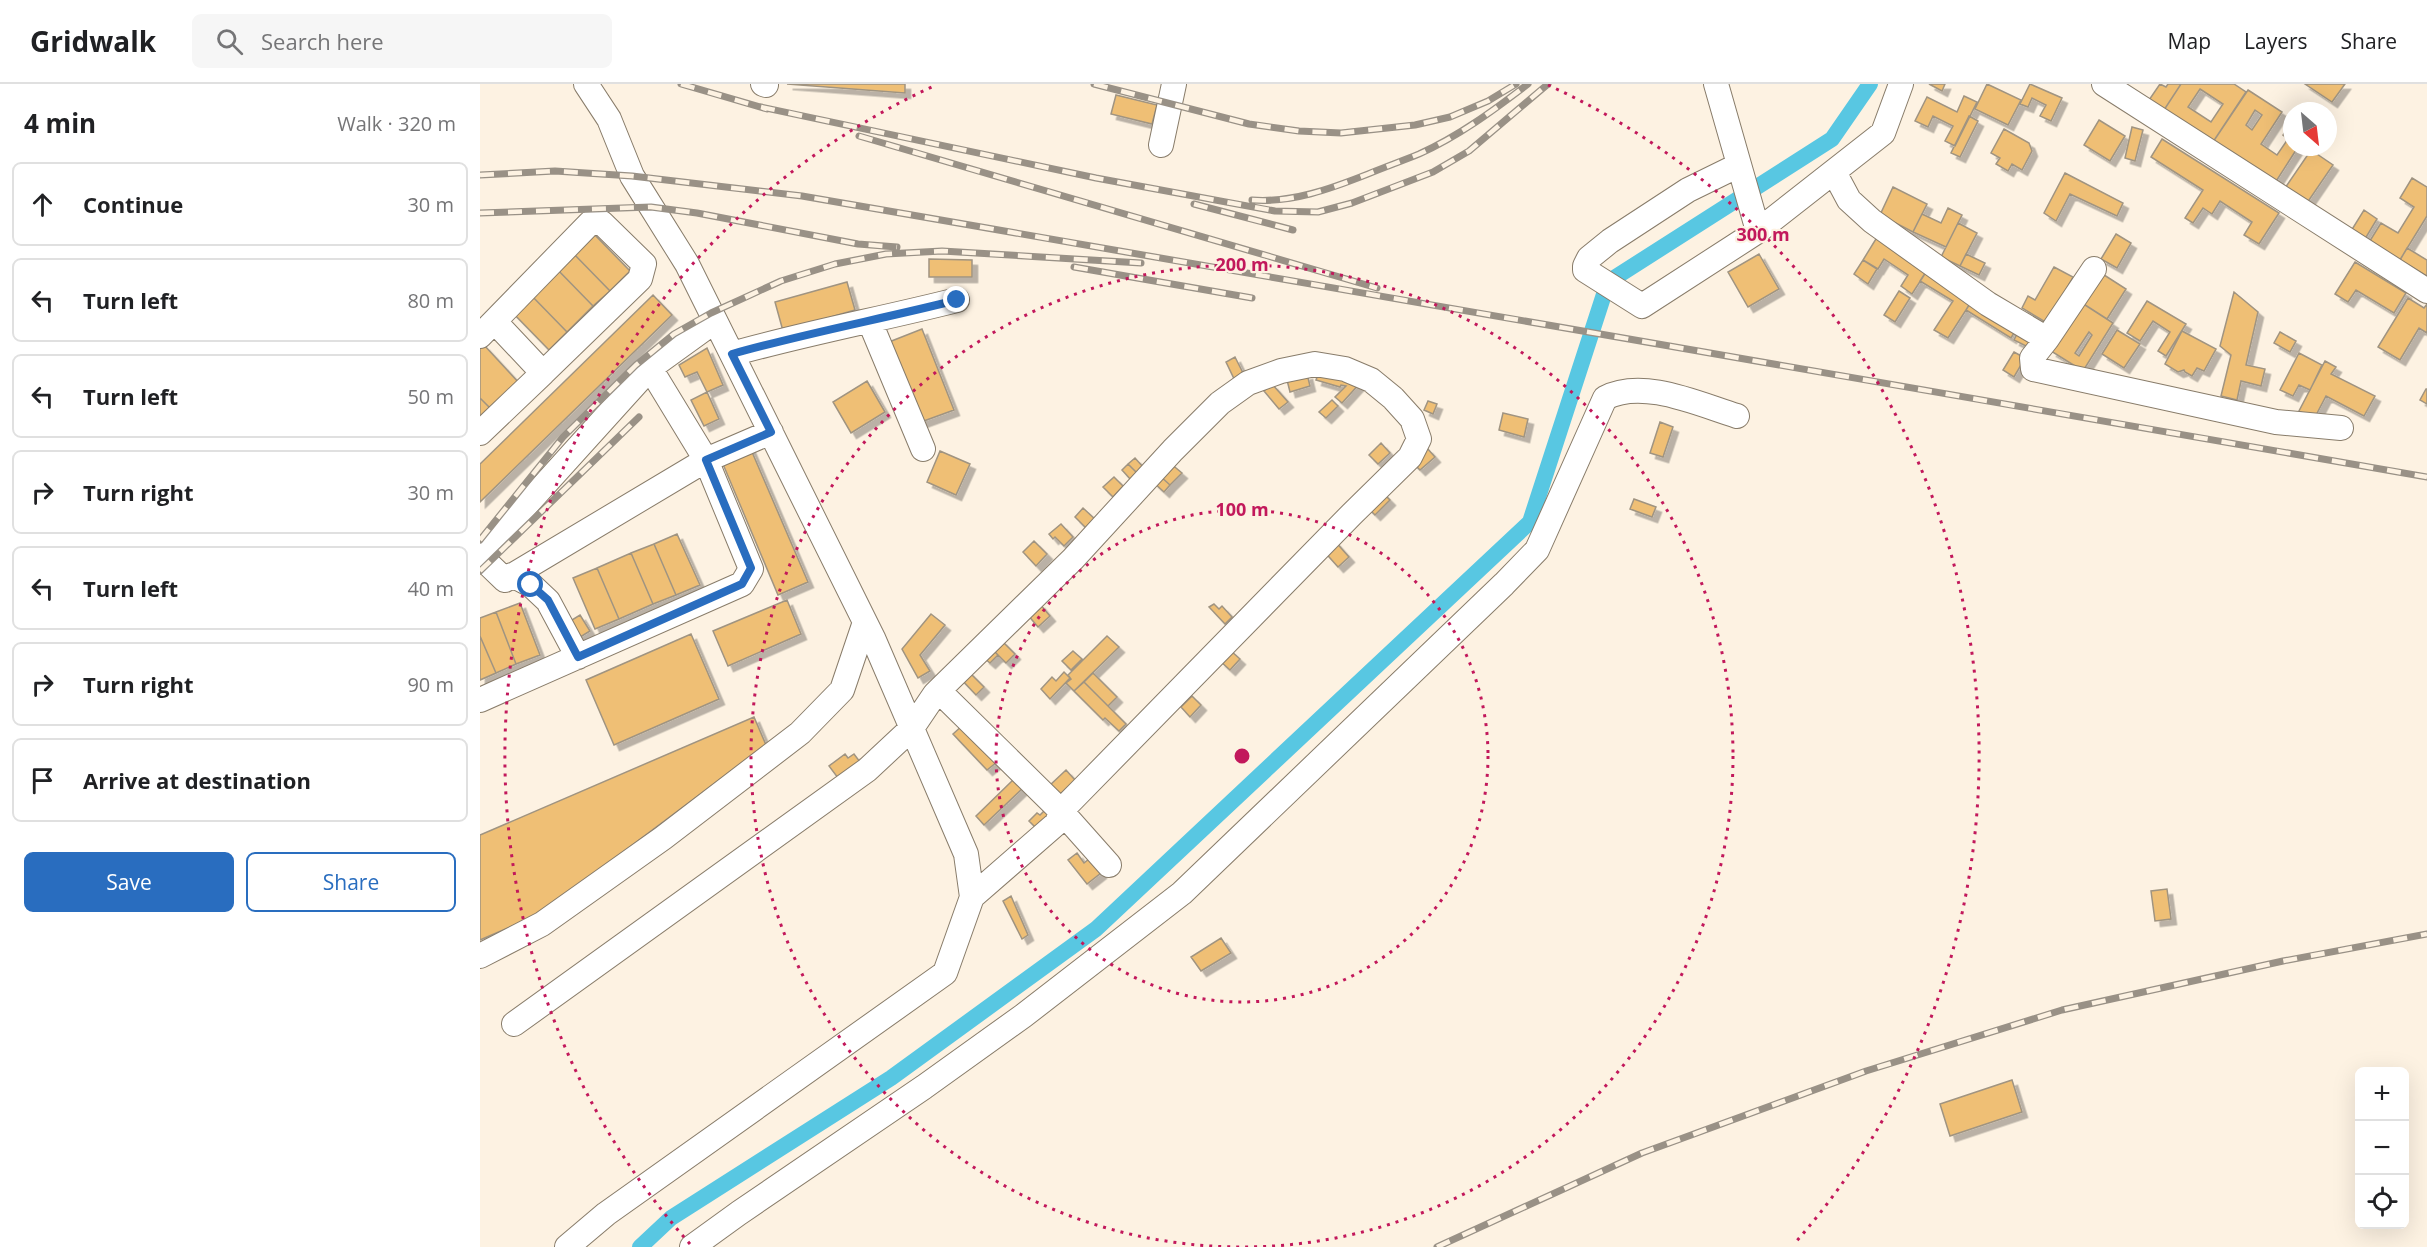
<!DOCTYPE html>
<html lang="en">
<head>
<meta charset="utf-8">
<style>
	:root { --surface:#fff; --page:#f6f6f6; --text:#202124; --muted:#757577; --line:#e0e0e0; --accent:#296dbf }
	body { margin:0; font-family:"Open Sans",sans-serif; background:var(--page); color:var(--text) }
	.controls { position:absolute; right:18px; bottom:18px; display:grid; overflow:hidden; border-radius:9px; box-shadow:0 6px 24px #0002 }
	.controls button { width:54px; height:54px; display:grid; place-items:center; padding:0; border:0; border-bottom:2px solid var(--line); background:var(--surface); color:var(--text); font:30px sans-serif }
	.compass { position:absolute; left:1803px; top:18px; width:54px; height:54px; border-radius:50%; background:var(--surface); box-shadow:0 6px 24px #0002; rotate:152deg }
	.stop { position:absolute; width:18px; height:18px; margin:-14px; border:4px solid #296dbf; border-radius:50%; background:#fff }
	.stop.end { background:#296dbf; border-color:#fff; box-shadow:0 2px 6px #0008 }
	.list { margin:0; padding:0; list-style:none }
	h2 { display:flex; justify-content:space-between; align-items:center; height:78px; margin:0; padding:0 24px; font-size:26px }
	h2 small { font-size:20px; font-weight:400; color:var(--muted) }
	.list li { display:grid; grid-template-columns:39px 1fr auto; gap:18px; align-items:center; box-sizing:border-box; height:84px; margin:0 12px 12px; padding:0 12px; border:2px solid var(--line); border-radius:9px }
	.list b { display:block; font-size:22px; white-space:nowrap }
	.list em { font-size:20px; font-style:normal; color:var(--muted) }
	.actions { display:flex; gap:12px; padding:18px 24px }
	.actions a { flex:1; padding:14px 0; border:2px solid var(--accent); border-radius:9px; text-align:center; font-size:21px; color:var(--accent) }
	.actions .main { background:var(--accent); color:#fff }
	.icon { flex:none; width:33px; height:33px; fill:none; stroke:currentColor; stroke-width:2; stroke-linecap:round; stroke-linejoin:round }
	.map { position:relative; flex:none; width:1947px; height:1163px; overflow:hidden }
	header { display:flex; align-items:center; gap:36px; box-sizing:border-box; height:84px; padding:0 30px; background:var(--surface); border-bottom:2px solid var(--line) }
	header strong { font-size:28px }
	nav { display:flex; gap:33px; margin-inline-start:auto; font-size:21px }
	.search { width:420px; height:54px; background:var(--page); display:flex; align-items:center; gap:15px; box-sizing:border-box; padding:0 21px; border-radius:9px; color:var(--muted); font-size:22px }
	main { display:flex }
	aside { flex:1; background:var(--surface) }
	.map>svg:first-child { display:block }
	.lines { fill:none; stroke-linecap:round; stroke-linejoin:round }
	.canal { stroke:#58c7e2; stroke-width:16 }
	.building { fill:#efbf75; stroke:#a09481; stroke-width:1.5; fill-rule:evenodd; filter:url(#shadow) }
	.minor-casing { stroke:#887c6a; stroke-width:26 }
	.minor { stroke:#fff; stroke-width:24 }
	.rail-casing { stroke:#999186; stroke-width:7 }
	.rail { stroke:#fdf2e2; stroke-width:4.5; stroke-dasharray:14; stroke-linecap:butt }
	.route { stroke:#296dbf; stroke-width:8 }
	.ring { fill:none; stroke:#c2185b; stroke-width:3; stroke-dasharray:3 6 }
	.centre { fill:#c2185b; stroke:#fdf2e2; stroke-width:3 }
	.ring-label { font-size:18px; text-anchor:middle; font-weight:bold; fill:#c2185b; stroke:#fdf2e2; stroke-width:4.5; stroke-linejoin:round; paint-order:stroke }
</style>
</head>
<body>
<header>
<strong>Gridwalk</strong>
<div class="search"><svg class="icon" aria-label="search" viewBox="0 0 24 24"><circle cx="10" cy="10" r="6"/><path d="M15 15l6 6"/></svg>Search here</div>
<nav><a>Map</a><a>Layers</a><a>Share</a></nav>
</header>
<main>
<aside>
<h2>4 min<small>Walk · 320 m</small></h2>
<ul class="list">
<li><svg class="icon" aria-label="ahead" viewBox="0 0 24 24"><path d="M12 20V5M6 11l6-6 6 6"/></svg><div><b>Continue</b></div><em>30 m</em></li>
<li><svg class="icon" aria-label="left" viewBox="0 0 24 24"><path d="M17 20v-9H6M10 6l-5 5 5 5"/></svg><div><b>Turn left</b></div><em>80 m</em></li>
<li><svg class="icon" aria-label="left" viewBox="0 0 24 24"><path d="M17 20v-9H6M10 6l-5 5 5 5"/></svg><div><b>Turn left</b></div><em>50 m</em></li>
<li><svg class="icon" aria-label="right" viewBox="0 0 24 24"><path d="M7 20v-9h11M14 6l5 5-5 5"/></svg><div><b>Turn right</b></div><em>30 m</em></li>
<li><svg class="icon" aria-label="left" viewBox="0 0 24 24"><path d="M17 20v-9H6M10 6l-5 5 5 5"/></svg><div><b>Turn left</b></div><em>40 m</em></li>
<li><svg class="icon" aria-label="right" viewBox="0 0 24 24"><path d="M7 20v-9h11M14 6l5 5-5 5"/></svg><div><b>Turn right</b></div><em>90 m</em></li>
<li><svg class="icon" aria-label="arrive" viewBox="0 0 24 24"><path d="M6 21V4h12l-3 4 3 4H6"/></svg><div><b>Arrive at destination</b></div></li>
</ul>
<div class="actions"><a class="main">Save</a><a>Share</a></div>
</aside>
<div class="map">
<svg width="1947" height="1163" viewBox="0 0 1947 1163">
	<defs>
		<filter id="shadow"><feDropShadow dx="5.5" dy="5.5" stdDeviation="0" flood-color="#0004"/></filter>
	</defs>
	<rect width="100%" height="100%" fill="#fdf2e2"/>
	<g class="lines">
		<path class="canal" d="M160,1163L191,1134L411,994L616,845L1050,438L1128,198L1352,55L1390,0"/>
	</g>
	<path class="building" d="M307,0H425V9Z
		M1449,0H1465L1462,7Z
		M1507,0L1541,16L1528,41L1495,25Z
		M1550,0L1582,14L1571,37L1560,32L1566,21L1552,14L1548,23L1540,20Z
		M1680,0L1686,3L1688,0H1701L1684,26L1669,16Z
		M1701,0H1754L1766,8L1733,58L1684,26ZM1720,5L1743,20L1731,38L1708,23Z
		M1825,0H1865L1852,18Z
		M1768,6L1802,28L1781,60L1797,71L1808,55L1803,51L1812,38V63H1818L1795,99L1733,58ZM1775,26L1782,31L1772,46L1766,41Z
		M636,11L677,21L672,40L631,30Z
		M1484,12L1497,18L1475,62L1465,57L1473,42L1453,32L1448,43L1435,37L1447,13L1477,28Z
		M1489,32L1498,37L1480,73L1471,69Z
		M1619,36L1645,52L1630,77L1604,61Z
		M1652,43L1663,46L1655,77L1645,74Z
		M1524,45L1549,59L1552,67L1542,86L1532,80L1528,87L1516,80L1520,74L1511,69Z
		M1682,55L1799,129L1779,160L1764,151L1772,138L1740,117L1732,130L1723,124L1713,139L1705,134L1723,106L1671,73Z
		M1831,66L1853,81L1827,119L1805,104Z
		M1585,89L1643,119L1637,132L1590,110L1576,137L1564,129Z
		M1932,94L1947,103V132L1918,179L1888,160L1901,139L1918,149L1934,123L1920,114Z
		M1413,103L1447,120L1433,148L1400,131Z
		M1468,124L1482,131L1466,163L1433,148L1442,130L1461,139Z
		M1884,126L1897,135L1885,155L1871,147Z
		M1478,139L1497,149L1480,182L1461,173Z
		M111,147L150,187L130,207L91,167Z
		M1399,150L1450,182L1432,210L1421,202L1428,191L1404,175L1398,185L1383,176Z
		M1636,150L1651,159L1637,184L1621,175Z
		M1927,164L1947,176V192L1920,176Z
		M91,167L130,207L113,222L75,183Z
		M1279,170L1299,205L1268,223L1248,188Z
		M1486,170L1505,179L1499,191L1480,182Z
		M449,175L492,176V193H449Z
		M1383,176L1397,185L1388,200L1374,190Z
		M1875,178L1926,209L1914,229L1876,206L1868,218L1855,210Z
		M75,183L113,222L87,248L49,209Z
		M1449,183L1495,212L1468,254L1454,246L1473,217L1440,197Z
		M1574,183L1593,193L1567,239L1542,224L1548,212L1555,216Z
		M1621,189L1646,205L1627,235L1602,219Z
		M367,198L375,226L303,247L295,218Z
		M1419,207L1430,214L1415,238L1404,231Z
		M1754,208L1778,228L1766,281L1785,285L1781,302L1761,297L1757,316L1741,312L1751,271L1740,262Z
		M49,209L87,248L69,266L31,227Z
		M173,211L192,231L0,418V380Z
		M1493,214L1538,242L1531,254L1486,226Z
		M1928,214L1944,224L1947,220V249L1939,244L1920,276L1898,263Z
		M1667,217L1706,240L1686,272L1678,267L1690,248L1673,237L1660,257L1647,249Z
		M1602,219L1633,239L1603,287L1571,267ZM1609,248L1612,251L1599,272L1595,269Z
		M442,245L474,326L441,338L409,258Z
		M1539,246L1557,256L1552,265L1534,256Z
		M1637,246L1660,260L1644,284L1622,270Z
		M1702,247L1736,265L1724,287L1717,284L1712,292L1705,288L1704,286L1698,288L1685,280Z
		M1800,248L1816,257L1810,268L1794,259Z
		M4,261L40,300L12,326L0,314V265Z
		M227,264L243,301L227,308L217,288L205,293L199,281Z
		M1534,268L1545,274L1534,293L1523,286Z
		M1819,269L1842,281L1830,306L1819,301L1813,312L1800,306Z
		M755,273L768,299L758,303L746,278Z
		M1845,277L1856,283L1851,290L1895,312L1884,332L1846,312L1834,335L1819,327Z
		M840,285L881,298L862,319L855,313L866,302L861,301L860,303L836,296Z
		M827,290L830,302L810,308L807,296Z
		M387,297L405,328L371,349L353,318Z
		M792,300L808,318L799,325L784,307Z
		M1946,305H1947V320L1940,316Z
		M227,308L239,335L224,342L211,316Z
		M0,314L12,326L0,337Z
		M852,316L858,322L846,334L839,328Z
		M948,317L957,320L953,330L944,326Z
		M1023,329L1048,335L1044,353L1019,346Z
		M1180,338L1193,343L1183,373L1170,369Z
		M901,359L910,369L898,380L889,371Z
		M269,361L328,498L298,511L240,373Z
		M947,364L955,373L940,386L932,378Z
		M460,367L490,380L476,411L447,398Z
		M655,374L664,384L658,390L648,380Z
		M690,379L702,389L690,401L679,391Z
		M648,380L658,390L651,396L642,386Z
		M679,391L690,401L684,408L673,398Z
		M634,393L643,402L633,413L623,403Z
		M900,406L910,416L895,431L885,421Z
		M1154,415L1176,423L1172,433L1150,425Z
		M603,424L617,437L608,446L595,433Z
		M581,440L593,453L584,462L575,453L573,455L569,450Z
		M197,450L220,501L196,511L174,460Z
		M853,455L869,473L858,483L842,465Z
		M554,457L567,470L556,482L543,468Z
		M174,460L196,511L173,520L151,469Z
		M151,469L173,520L139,535L117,484Z
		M117,484L139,535L115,545L93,494Z
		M307,516L321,550L248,582L233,547Z
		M40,519L60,571L36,580L16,528Z
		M559,519L570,532L558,543L547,530Z
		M734,520L739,525L742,522L752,533L745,540L729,523Z
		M16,528L36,580L16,589L0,552V534Z
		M451,530L465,541L440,571L450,587L438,594L422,565Z
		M100,531L110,547L97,555L87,539Z
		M211,550L239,615L134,661L106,596Z
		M0,552L16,589L0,596Z
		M627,552L639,563L594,607L586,599L591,595L588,591Z
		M521,556L535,570L526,579L512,565Z
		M512,565L518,571L510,579L504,574Z
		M750,566L760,575L750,586L740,577Z
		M593,567L602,575L591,586L582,577Z
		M488,587L504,603L496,611L480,594Z
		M584,588L590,594L570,615L561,605L572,593L576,597Z
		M613,589L637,613L628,622L604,598Z
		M604,598L646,640L639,647L625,634L623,636L594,607Z
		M712,612L721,621L710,633L701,623Z
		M274,633L286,661L60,830L0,856V751Z
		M483,641L517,678L507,686L473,650Z
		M365,670L368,674L374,670L383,682L361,698L349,682Z
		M586,686L595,696L578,712L569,702Z
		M534,695L543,704L504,741L496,732Z
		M566,725L576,735L562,750L549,737L557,729L560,731Z
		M597,769L604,779L609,775L621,789L607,800L588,776Z
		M1687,805L1691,835L1675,837L1671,807Z
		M531,812L548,851L542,855L523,817Z
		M741,854L751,869L721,887L711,873Z
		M1532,996L1542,1028L1470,1052L1460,1020Z"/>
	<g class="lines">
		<g class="minor-casing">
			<path id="minor" d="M283,0L286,1
				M1236,0L1278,147
				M1624,0L1947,207
				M681,61L694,0
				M1259,81L1208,106L1130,157L1109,174L1105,182V186L1162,222L1278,147L1403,49L1421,0
				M1354,88L1369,116L1392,137L1508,220L1567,255L1552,274L1553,285L1796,338L1861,344
				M390,238L443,365
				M0,252L110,139H122L164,180L160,195L63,289
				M1567,255L1614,185
				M252,270C326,249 402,235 477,216
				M0,349L63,289L15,238
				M0,472L25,496L226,376L170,284
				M0,472L170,284L235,237
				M32,491L51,501L68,517L98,573
				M459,607L581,727L629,781
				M0,616L262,500L271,485L226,376L291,348
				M0,872L62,840L183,754L320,649L362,606L385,538
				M34,940L387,686L432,644L455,610L593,475L693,366L740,319L768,299L801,287L835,280L865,285L891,296L913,314L932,335L939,355L930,373L872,430L581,727L577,739L492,813
				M87,1163L126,1130L465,889L492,813L486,770L393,554L207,180L152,92L129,35L106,0
				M212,1163L259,1129L444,1003L543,932L702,809L1024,500L1057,466L1125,314C1163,294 1218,320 1257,332"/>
		</g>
		<use href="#minor" class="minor"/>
		<g class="rail-casing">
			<path id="rail" d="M201,0L287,25
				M614,0L769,40L819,47L861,49L935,41L970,33L1008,17L1036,0
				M281,23L616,94L795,127L838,128L872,119L953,88L989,67L1068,0
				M379,52L897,204
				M0,91L75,87L152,92L322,112L1947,393
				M772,116C812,119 850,105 888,90C905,83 922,77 939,70C979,52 1014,26 1048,0
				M714,120L813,146
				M0,129L171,123L217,129L378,160L417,163
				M594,183L772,214
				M0,456L83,353L156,281L194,250L231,229L301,197L355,180L406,170L462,167L661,179
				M0,487L159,333
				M957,1163L1162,1069L1386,987L1582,926L1803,877L1947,850"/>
		</g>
		<use href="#rail" class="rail"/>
	</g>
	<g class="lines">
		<path class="route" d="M51,501L68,516L98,573L262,500L271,484L226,376L291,348L252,270C326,249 402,235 477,216"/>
	</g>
	<g class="ring">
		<circle cx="762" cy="672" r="246"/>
		<circle cx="762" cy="672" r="491"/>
		<path d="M210 1160A737 737 0 0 1 456 1M1068 1A737 737 0 0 1 1314 1160"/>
	</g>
	<circle cx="762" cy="672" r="9" class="centre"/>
	<g class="ring-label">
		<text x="1283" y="157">300 m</text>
		<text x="762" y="187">200 m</text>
		<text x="762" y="432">100 m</text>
	</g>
</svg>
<div class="controls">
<button>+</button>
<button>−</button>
<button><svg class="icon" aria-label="locate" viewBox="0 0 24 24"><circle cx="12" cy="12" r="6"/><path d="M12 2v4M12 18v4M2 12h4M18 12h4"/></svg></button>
</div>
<svg class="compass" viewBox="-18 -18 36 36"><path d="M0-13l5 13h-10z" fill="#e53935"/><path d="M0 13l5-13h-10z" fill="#757577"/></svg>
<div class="stop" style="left:51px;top:501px"></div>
<div class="stop end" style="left:477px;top:216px"></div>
</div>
</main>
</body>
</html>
